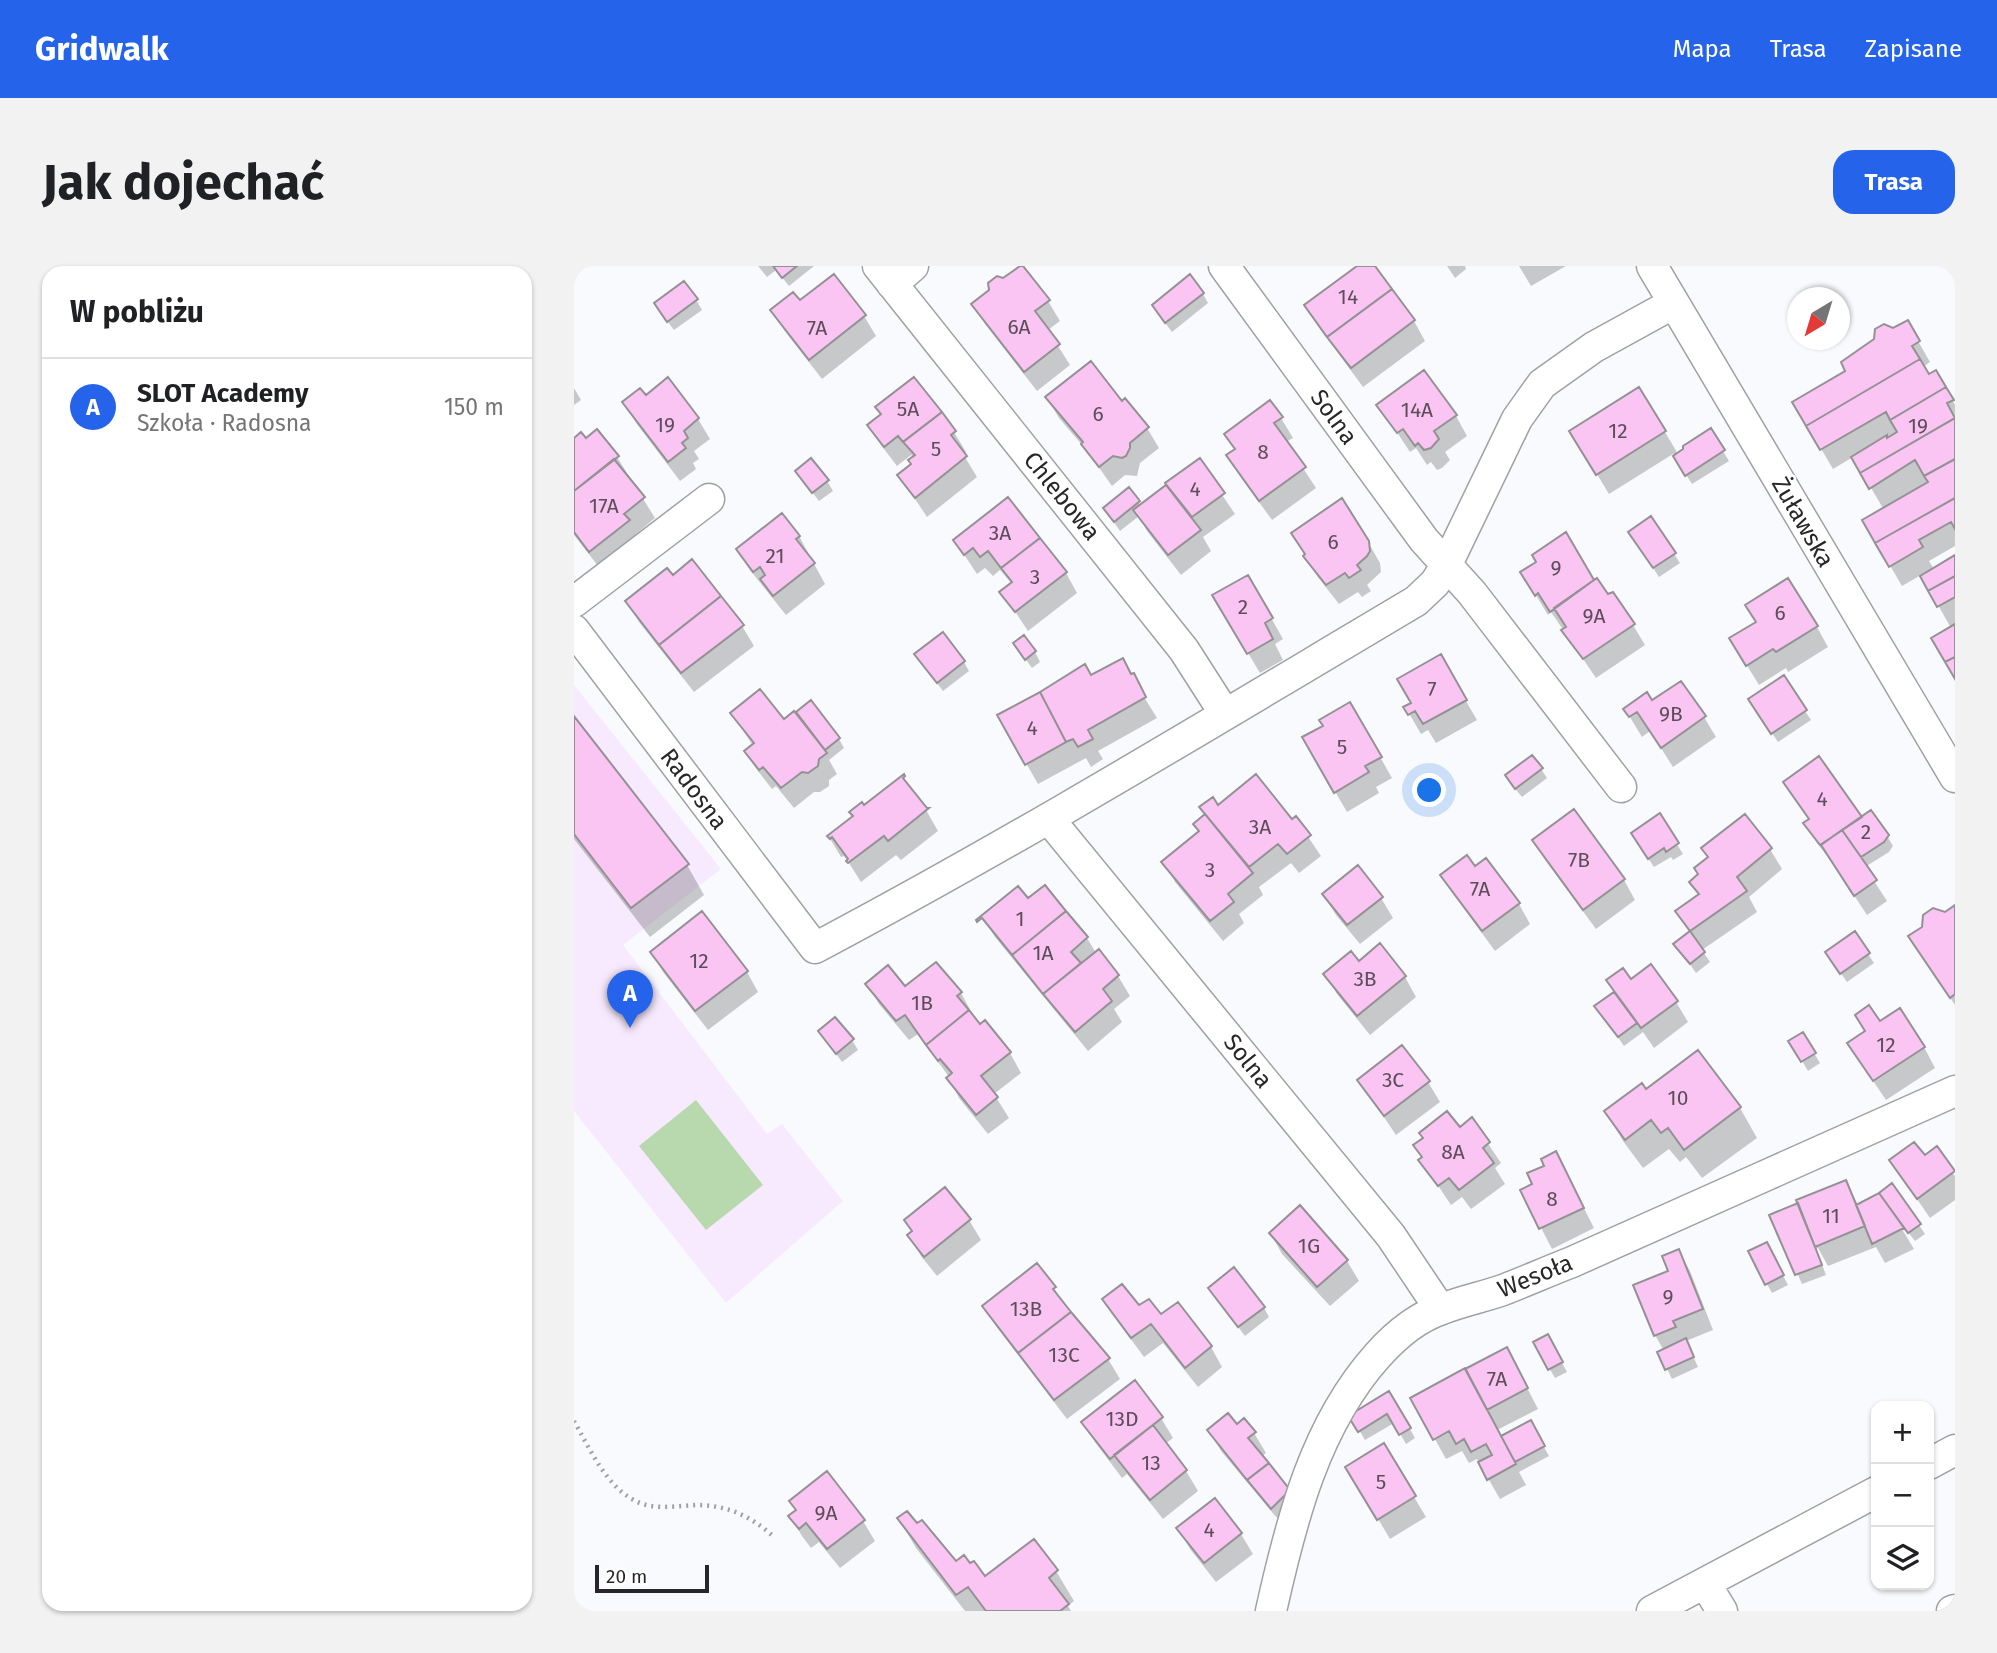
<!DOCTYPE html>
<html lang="pl">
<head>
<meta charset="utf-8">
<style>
	:root { --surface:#fff; --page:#f2f2f2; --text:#202124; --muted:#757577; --line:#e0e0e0; --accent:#2563eb }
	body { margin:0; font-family:"Fira Sans",sans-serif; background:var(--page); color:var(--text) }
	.controls { position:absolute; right:21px; bottom:21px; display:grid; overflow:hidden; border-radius:14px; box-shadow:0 2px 5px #0004 }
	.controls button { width:63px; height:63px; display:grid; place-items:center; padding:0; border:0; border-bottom:2px solid var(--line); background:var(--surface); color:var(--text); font:35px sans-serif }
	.compass { position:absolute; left:1213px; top:21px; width:63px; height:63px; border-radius:50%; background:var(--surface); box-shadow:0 2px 5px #0004; rotate:218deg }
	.scale { position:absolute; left:21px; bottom:18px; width:114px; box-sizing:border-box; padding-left:7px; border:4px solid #272729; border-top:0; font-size:19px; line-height:24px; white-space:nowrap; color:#272729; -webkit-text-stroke:5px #fff; paint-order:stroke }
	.you { position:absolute; left:856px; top:525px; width:24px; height:24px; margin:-18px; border:5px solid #fff; border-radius:50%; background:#1a73e8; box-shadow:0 0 0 10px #1a73e833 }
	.badge { display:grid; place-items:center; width:46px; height:46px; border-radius:50%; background:var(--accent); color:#fff; font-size:23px; font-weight:700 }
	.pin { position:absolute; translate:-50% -58px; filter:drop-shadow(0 2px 4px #0008) }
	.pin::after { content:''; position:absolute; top:37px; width:24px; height:21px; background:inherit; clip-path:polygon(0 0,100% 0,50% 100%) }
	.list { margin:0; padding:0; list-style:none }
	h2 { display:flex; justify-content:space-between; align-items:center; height:91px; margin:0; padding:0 28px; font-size:30px }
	h2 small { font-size:23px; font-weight:400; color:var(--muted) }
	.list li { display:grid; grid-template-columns:46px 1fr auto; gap:21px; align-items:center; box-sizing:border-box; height:98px; padding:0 28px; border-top:2px solid var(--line) }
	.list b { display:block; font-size:26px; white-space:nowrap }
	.list p { margin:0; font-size:23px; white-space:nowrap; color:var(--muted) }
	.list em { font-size:23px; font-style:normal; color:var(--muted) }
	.icon { flex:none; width:38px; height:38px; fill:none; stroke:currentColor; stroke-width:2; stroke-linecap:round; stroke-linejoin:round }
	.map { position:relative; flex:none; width:1381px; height:1345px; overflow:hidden; border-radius:21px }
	header { display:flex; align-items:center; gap:42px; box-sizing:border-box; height:98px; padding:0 35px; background:var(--accent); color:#fff }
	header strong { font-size:33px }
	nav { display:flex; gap:38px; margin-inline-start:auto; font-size:24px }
	.intro { display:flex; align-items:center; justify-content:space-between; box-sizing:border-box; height:168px; padding:0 42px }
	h1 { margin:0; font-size:49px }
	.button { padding:18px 32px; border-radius:21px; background:var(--accent); color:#fff; font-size:24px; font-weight:700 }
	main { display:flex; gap:42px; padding:0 42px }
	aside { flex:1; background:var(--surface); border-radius:21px; box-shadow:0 2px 5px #0004 }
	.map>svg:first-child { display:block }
	.education { fill:#f8eafe }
	.green { fill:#b8d8ad }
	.shadow { fill:#0003 }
	.building { fill:#fac5f2; stroke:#949194; stroke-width:2 }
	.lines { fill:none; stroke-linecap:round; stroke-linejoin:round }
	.street-casing { stroke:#9fa1a4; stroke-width:33 }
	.path { stroke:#a0a1a4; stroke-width:4.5; stroke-dasharray:2 5; stroke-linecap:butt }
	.street { stroke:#fff; stroke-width:30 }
	.labels { text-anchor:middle; stroke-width:5; stroke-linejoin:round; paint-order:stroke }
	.number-label { font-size:21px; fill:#5c4e5b }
	.street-label { font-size:24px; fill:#272729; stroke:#fff }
</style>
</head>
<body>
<header>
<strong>Gridwalk</strong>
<nav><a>Mapa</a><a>Trasa</a><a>Zapisane</a></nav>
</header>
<div class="intro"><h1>Jak dojechać</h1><a class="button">Trasa</a></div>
<main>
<aside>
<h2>W pobliżu<small></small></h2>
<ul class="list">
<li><span class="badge">A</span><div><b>SLOT Academy</b><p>Szkoła · Radosna</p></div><em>150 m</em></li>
</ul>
</aside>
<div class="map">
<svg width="1381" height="1345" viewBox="0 0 1381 1345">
	<rect width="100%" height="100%" fill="#f8fafd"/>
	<path class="education" d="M0,419L147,603L49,679L193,868L208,858L269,935L152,1037L0,845Z"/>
	<path class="green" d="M122,834L189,919L132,964L65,880Z"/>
	<path class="shadow" d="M184,0H240L215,20L202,4L193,11Z
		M786,0H799L840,55L851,75L789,121L744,60L733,40Z
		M873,0H891L892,3L881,12Z
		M945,0H992L957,20Z
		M629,28L634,37L598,66L585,49Z
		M122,34L128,44L100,64L87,47Z
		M474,35L486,55L474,64L496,99L463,125L411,58L400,38Z
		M226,37L290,50L302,70L248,113L210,64L199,44Z
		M1333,56L1356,96L1349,101L1354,110L1361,106L1381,139V280L1355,295L1360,303L1381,291V410L1377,362L1347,309L1328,320L1290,255L1310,244L1279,191L1259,203L1220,137L1274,106L1319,64Z
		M94,114L124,153L136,173L120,185L125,193L119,197L122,203L106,215L62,157L50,137L71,131Z
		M0,122L7,134L0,139Z
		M473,132L548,137L551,134L573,162L585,182L566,197L563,210L551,209L538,220L514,186L485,152Z
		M805,139L882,150L893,170L871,186L876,194L868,202L863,204L857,196L853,199L842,182L836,186Z
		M707,152L719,172L712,176L742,222L698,254L666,210L654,190L662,184L652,168Z
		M295,159L380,166L392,186L389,188L403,211L353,251L326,210L339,199L340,192L337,189L323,200L307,179Z
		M1136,164L1155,195L1118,218L1099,188L1035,228L1009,185L1091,166L1104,188Z
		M0,174H11L43,191L81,252L62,268L66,275L28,305L0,269Z
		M625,195L661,248L629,271L637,285L607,309L573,265L565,250L546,265L531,243L555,223L567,240Z
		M223,206L253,215L259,225L245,235Z
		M719,268L794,276L806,297L807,306L793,319L797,325L788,331L784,326L765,338L743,310Z
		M991,268L1021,315L1059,359L1071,379L1022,412L977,346L974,349L960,326L964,296Z
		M225,270L251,318L212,349L176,304L164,284Z
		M381,275L492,307L503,327L454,365L428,326L438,318L426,304L419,310L411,302L403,308Z
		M1062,276L1100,288L1106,297L1085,311Z
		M99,311L168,360L180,380L120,426L65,356L53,336Z
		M674,311L709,373L701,378L709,394L686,407L640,330Z
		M1184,357L1243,361L1254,381L1214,406L1212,402L1185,419L1169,393Z
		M461,386L466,396L458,402L447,387Z
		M342,389L390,396L395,405L369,425Z
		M866,391L903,454L862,477L854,464L847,468L832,442L839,437Z
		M511,400L517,411L557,410L583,452L524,485L529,493L517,501L512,492L464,518L425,450Z
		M1078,436L1130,451L1142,471L1099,501L1076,465L1068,471L1051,443Z
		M776,438L818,512L802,521L805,527L773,546L730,472L751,460Z
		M1182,443L1231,445L1237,454L1204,476Z
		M158,447L227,457L229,456L224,447L265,473L270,482L255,494L263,508L255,514V520L246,526H240L220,542L202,520L198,523L184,505L172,485L179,480Z
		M0,453L113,599L130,629L76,671L0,573Z
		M967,503L973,512L948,531L938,519Z
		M327,513L352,544L364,565L327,594L322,589L287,616L275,597L270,590L267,591L255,571Z
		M1212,516L1287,553L1313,570L1319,580L1315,586L1291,601L1313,635L1293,649L1260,599L1243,577L1231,557L1236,554Z
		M644,541L717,556L722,553L747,590L725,607L717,597L685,621L689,629L665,648L670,657L649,675L601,616L590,596L626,567L632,550Z
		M1085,550L1109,588L1099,594L1097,591L1080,601L1064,577Z
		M1171,550L1196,583L1208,603L1175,631L1183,646L1128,684L1136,696L1122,707L1102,678L1116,667L1104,645L1126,630L1118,616L1126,609L1135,593L1129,582Z
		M960,575L1050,614L1061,634L1022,663L972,595Z
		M912,595L945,638L956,658L921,685L880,629L869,609L901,602Z
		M750,629L807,632L819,652L786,678L762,649Z
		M453,634L513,672L522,687L544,710L556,730L540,743L548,756L514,785L421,671L409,651Z
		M1381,641V739L1348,690L1371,648Z
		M78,686L173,706L184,726L134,764L89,706Z
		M1294,688L1300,697L1273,716L1259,696Z
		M784,697L831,711L842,731L796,769L763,728L752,708Z
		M362,698L387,727L398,747L396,749L436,787L447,807L420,828L435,852L414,868L385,832L375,811L344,768L335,774L305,738L293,718L331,723Z
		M1034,715L1056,716L1102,736L1114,756L1080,782L1069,766L1050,780L1023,741L1041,727Z
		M1306,757L1350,781L1361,802L1312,834L1287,797L1293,766Z
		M246,765L278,774L284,784L268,796Z
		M1229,769L1246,797L1234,805L1217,776Z
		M1124,786L1166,842L1183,872L1128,912L1112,891L1106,896L1095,883L1069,902L1049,875L1032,846L1071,825Z
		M785,814L854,816L866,836L822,869Z
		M898,854L927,897L921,902L931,918L897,943L888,931L877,939L847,894Z
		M1362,883L1381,910V934L1356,952L1317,895L1350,892Z
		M982,887L1020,962L978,983L948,925L961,919Z
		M1272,916L1284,939L1311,934L1345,959L1351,968L1341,975L1330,961L1328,963L1340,983L1311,997L1302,981L1254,1000L1244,982L1242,983L1252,1009L1228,1018L1198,950Z
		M395,954L407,974L363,1010L347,990L335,969Z
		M697,968L773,995L785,1015L756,1040L708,988Z
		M1105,985L1116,1005L1139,1064L1112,1075L1124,1101L1098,1113L1085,1087L1090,1085L1081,1069L1096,1006Z
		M1198,988L1214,1019L1198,1027L1193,1018Z
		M480,1022L490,1039L534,1093L546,1113L493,1153L422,1060L410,1040Z
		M642,1032L690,1042L695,1051L671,1070Z
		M530,1033L565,1042L587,1051L603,1038L637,1081L648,1101L624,1121L589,1077L570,1091L542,1053Z
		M961,1077L979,1080L993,1106L981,1112Z
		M944,1104L964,1143L923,1164L927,1171L956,1156L975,1190L945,1206L952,1219L926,1233L903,1193L895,1197L888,1185L872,1193L838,1132Z
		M815,1127L841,1172L832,1178L820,1157L791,1174L777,1150Z
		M587,1152L599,1172L591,1178L612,1205L624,1225L589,1253L553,1208L548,1212L521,1176L509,1156Z
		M662,1160L680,1167L692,1187L687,1191L720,1235L703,1252L647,1185L635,1165Z
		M809,1179L852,1251L816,1273L785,1221Z
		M217,1236L289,1255L301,1275L266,1302L245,1276L237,1282L228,1270L216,1250L223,1245Z
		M325,1253L382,1298L411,1312L482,1305L500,1335L494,1340L497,1345H391L342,1282Z
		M604,1262L667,1268L679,1288L642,1316L616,1283Z"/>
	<path class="building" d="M199,0H223L208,12Z
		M446,0H449L476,34L461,45L486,78L450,106L397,38L415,24L414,17L423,10L429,12Z
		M783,0H801L818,23L753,71L730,39Z
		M260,8L292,49L235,94L196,44L219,26L226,34Z
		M616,8L630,27L591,57L578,39Z
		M110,15L124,33L93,56L80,37Z
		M818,23L841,54L777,102L753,71Z
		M1334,54L1346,75L1338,80L1346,93L1232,160L1218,136L1271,105L1267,96L1300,73L1301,63L1310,58L1319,62Z
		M1346,93L1355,108L1362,104L1372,121L1316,154L1312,146L1246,184L1232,160Z
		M517,95L548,135L551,132L575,161L556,177V182L552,190L548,192L539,190L525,201L507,178L509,176L471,131Z
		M850,104L883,149L860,165L865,173L857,182L850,184L844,177L841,180L829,163L823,167L802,139Z
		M94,111L125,152L110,165L114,172L108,177L112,182L94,196L48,136L66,122L72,129Z
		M340,111L368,146L329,176L324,170L310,181L293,159L307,148L301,141Z
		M1065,121L1092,165L1022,209L995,165Z
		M1372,121L1380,134L1373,137L1381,152L1286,207L1277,191L1313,169V172L1323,166L1316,154Z
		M696,134L709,151L700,157L732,201L685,235L652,189L661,183L650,168Z
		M368,146L382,165L377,169L393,190L341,232L323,209L337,198L334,194L341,189L329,176Z
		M1381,152V193L1350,210L1341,194L1295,223L1286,207Z
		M1137,162L1151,184L1111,210L1099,190L1109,183V180Z
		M23,163L45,190L0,225V172L7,166L12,172Z
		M237,192L255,214L238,227L221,205Z
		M626,192L651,227L618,251L591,217Z
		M40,193L71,231L50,248L56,254L15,286L0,266V225Z
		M1381,193V232L1301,277L1288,254L1354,216L1350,210Z
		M592,219L627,264L594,289L559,244Z
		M555,221L566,235L540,256L529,242Z
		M434,231L466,272L427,302L414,285L406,291L399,282L390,289L379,274Z
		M768,232L795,275L796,285L793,290L783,299L787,304L775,312L771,307L752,319L729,290L731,288L717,267Z
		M1381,232V263L1377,256L1345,274L1349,281L1315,301L1301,277Z
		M208,247L226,270L222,273L241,297L199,330L186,313L191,309L186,301L179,306L162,283Z
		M1077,250L1102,287L1079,302L1054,266Z
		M992,266L1020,314L976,346L964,327L961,330L946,306L962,296L958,289Z
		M466,272L493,306L441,346L425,326L438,316L427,302Z
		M1381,289V310L1354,325L1346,310Z
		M118,293L147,330L85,379L51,335L93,302L99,309Z
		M674,309L699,352L691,357L699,373L673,388L638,329Z
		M1381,310V331L1363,341L1354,325Z
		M1023,312L1034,328L1039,326L1061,358L1009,393L987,364L992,361L980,342Z
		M1214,312L1244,360L1202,386L1199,383L1172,400L1155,372L1182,356L1171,339Z
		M147,330L170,359L107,407L85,379Z
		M1381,358V391L1371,396L1357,372Z
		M369,366L391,395L363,417L340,388Z
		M450,369L462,385L451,394L439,377Z
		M867,388L893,434L849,458L841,445L834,449L829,441L837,437L823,413Z
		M1381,391V413L1371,396Z
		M549,392L557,408L560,407L572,431L514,464L519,473L504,481L499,473L492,476L466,426L511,398L517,409Z
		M1210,409L1233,444L1197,468L1174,433Z
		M1107,415L1132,450L1087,482L1063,446L1055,451L1049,443L1073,426L1078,434Z
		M186,423L210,453L220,445L253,487L245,493L244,500L234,507L228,506L207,522L189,501L185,504L170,485L180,477L156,447Z
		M466,426L492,476L451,499L423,449Z
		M237,434L266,472L251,484L222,446Z
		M776,436L808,491L791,500L795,506L760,527L728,471L749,460L745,454Z
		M0,450L115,598L57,642L0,568Z
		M958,489L969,502L941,523L931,509Z
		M1245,490L1288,551L1246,579L1229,557L1235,553L1209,516Z
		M330,508L331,510L329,512L353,542H355L314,575L310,570L274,597L272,595L274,593L258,571L256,573L253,570L279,550L275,546L288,536L290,539Z
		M682,508L718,553L722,550L737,569L713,588L704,578L675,601L625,541L639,531L644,539Z
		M1000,543L1051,613L1009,644L958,574Z
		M1297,544L1315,569L1310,576L1287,591L1268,564Z
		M1086,547L1105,577L1092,586L1090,582L1074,593L1057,567Z
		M631,548L679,607L654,628L660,636L636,655L587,596L625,565L619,558Z
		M1171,548L1198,582L1163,611L1173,625L1116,665L1101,645L1125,628L1115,616L1124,608L1120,602L1134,591L1127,582Z
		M1268,564L1303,614L1280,630L1247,579Z
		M893,589L901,600L912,592L946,637L908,665L866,609Z
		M784,599L809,631L773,659L748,628Z
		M471,619L492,645L438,689L408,652L403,656L402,654L444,620L454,632Z
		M1381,639V728L1376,732L1334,670L1348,661L1349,649L1359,642L1371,646Z
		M128,645L174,705L121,745L76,686Z
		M492,645L514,671L497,686L507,697L469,728L438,689Z
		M1116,665L1131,686L1116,698L1099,678Z
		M1281,665L1296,687L1266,708L1251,686Z
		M806,677L832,710L783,750L749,708L777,685L785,695Z
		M525,683L545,709L529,723L538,735L501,766L469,728Z
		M362,696L388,726L383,730L395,744L352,779L331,749L322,755L291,718L314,699L331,720Z
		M1077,698L1104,735L1067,762L1032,714L1049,702L1057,713Z
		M1040,726L1063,757L1044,771L1020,740Z
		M1295,739L1306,755L1326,742L1351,781L1299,815L1273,777L1291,765L1281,749Z
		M395,744L406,758L411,754L437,786L407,810L424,831L402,849L372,812L378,807L366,793L364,795L352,779Z
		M261,751L280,773L262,788L244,765Z
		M1229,766L1242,787L1227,796L1214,775Z
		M828,779L856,815L810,850L783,814Z
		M1124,784L1167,841L1110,884L1094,862L1087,867L1077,854L1051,874L1030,845L1068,817L1072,823Z
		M873,845L886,861L898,851L916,876L909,882L920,897L885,924L875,912L864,920L844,894L848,891L839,879L849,872L845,867Z
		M1340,876L1351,889L1363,880L1381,905L1343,933L1315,894Z
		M982,885L1010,942L965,963L946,924L958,918L953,907L970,900L967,893Z
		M1272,914L1291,960L1241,981L1222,934Z
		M1318,917L1347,958L1334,967L1305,927Z
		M371,921L397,953L350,991L333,969L338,965L330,954Z
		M1305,927L1330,962L1298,978L1282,939Z
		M1224,937L1248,999L1221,1009L1195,949Z
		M726,939L774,994L743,1021L695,967Z
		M1193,976L1210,1009L1191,1019L1174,985Z
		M1105,983L1129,1043L1099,1055L1102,1061L1080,1070L1059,1019L1094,1005L1088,990Z
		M463,997L482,1021L479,1023L497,1046L444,1087L408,1040Z
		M660,1001L691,1041L664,1061L634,1022Z
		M548,1018L565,1039L575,1033L587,1048L604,1036L638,1080L611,1102L577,1058L557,1072L528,1033Z
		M497,1046L536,1092L480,1134L444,1087Z
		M974,1068L989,1096L974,1104L959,1076Z
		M1112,1072L1120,1091L1091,1104L1083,1086Z
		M933,1081L954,1122L913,1144L891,1103Z
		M891,1102L942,1198L913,1214L904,1196L918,1189L912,1178L897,1186L890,1173L882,1178L875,1165L859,1174L836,1132Z
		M561,1114L589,1151L536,1193L507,1156Z
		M815,1125L837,1162L825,1169L813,1148L784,1166L774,1150Z
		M654,1147L663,1158L670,1152L682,1166L674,1172L695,1197L673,1214L633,1164Z
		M957,1154L971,1180L941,1196L927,1170Z
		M579,1159L613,1204L576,1234L540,1189Z
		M810,1177L842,1230L803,1254L771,1201Z
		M695,1197L716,1224L697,1243L673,1214Z
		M253,1205L291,1254L253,1283L232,1257L225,1263L214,1250L222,1244L215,1235Z
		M641,1232L668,1267L630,1297L602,1262Z
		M333,1245L343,1257L348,1254L382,1295L390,1289L396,1297L400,1295L411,1310L460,1273L484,1304L475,1312L495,1338L486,1345H412L394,1321L382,1329L323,1252Z"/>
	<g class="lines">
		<g class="street-casing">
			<path id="street" d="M304,0L610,384L651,448
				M650,0L850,274L898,327L1047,521
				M1078,0L1381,511
				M318,18L339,0
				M0,336L135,233
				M0,364L241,682C445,574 643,453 842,335L861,317L873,298L943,153L968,118L1020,81L1100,37
				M475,553L817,970L866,1043
				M1355,1198L1381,1184
				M1131,1317L1148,1345
				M697,1345C717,1255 741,1159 804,1089C821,1070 844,1051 868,1043C888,1035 909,1031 929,1024C952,1015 975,1005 998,996C1126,940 1253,881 1381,825
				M1078,1345L1302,1226
				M1378,1345L1381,1344"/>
		</g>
		<path class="path" d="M0,1155C15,1181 31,1218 58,1233C77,1245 100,1240 122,1239C153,1239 177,1250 200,1271"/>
		<use href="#street" class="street"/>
	</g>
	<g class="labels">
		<g class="number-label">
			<text x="774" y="38">14</text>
			<text x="445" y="68">6A</text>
			<text x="243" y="69">7A</text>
			<text x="334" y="150">5A</text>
			<text x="843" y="151">14A</text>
			<text x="524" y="155">6</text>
			<text x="91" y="166">19</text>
			<text x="1344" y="167">19</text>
			<text x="1044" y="172">12</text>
			<text x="362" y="190">5</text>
			<text x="689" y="193">8</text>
			<text x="621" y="230">4</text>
			<text x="30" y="247">17A</text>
			<text x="426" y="274">3A</text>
			<text x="759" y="283">6</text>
			<text x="201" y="297">21</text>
			<text x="982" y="309">9</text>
			<text x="461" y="318">3</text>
			<text x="669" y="348">2</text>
			<text x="1206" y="354">6</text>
			<text x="1020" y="357">9A</text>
			<text x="858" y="430">7</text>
			<text x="1097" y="455">9B</text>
			<text x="458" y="469">4</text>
			<text x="768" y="488">5</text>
			<text x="1248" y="540">4</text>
			<text x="686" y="568">3A</text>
			<text x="1292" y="573">2</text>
			<text x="1005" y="601">7B</text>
			<text x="636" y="611">3</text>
			<text x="906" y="630">7A</text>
			<text x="446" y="660">1</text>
			<text x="469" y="694">1A</text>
			<text x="125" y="702">12</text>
			<text x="791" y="720">3B</text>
			<text x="348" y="744">1B</text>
			<text x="1312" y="786">12</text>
			<text x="819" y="821">3C</text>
			<text x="1104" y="839">10</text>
			<text x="879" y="893">8A</text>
			<text x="978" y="940">8</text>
			<text x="1257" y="957">11</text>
			<text x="735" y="987">1G</text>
			<text x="1094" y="1038">9</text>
			<text x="452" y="1050">13B</text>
			<text x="490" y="1096">13C</text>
			<text x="923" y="1120">7A</text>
			<text x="548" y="1160">13D</text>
			<text x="577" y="1204">13</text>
			<text x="807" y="1223">5</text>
			<text x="252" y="1254">9A</text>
			<text x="635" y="1271">4</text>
		</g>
		<g class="street-label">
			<text transform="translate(760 151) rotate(54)" y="8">Solna</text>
			<text transform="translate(488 230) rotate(51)" y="8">Chlebowa</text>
			<text transform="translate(1229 256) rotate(60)" y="8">Żuławska</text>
			<text transform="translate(120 523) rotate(53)" y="8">Radosna</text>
			<text transform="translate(674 795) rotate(51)" y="8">Solna</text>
			<text transform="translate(961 1010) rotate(-22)" y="8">Wesoła</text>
		</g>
	</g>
</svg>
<div class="controls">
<button>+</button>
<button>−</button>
<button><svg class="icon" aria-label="layers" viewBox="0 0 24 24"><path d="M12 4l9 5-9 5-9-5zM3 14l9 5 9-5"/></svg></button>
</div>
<svg class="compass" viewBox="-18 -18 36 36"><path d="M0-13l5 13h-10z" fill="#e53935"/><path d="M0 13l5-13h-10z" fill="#757577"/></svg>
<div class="scale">20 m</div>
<div class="you"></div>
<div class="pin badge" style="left:56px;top:762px">A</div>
</div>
</main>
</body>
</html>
